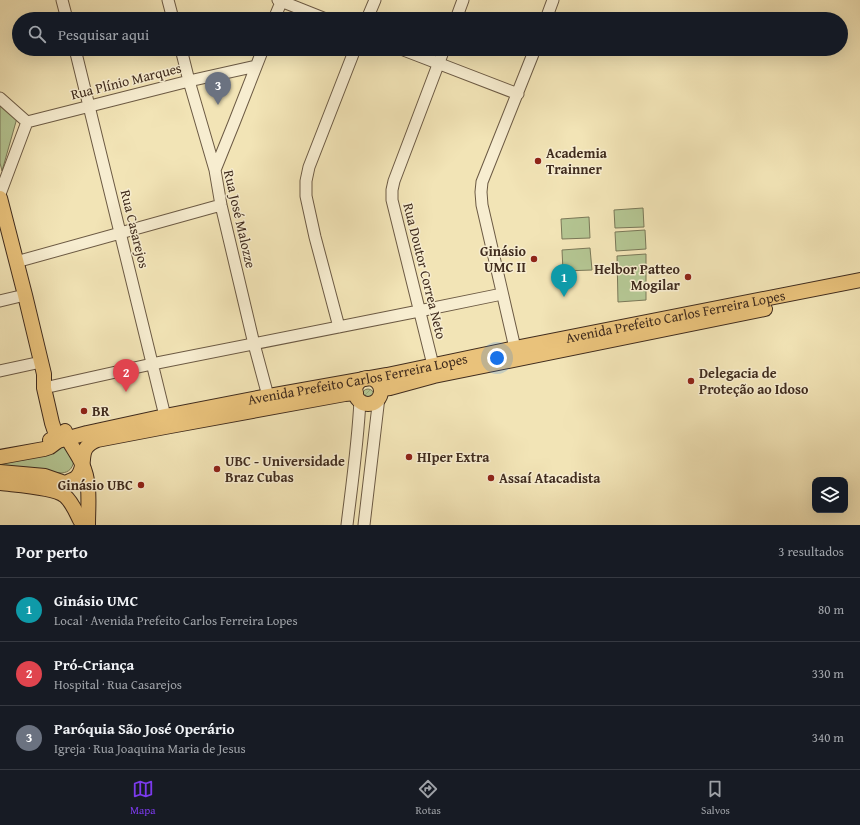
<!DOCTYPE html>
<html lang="pt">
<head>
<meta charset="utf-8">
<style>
	:root { --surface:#171b24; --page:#242831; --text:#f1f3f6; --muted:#9ea1a6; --line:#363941; --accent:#7c3aed }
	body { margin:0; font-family:"Gentium Book Plus",serif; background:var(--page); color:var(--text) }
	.controls { position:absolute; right:12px; bottom:12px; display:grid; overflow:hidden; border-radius:8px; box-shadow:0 4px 16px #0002 }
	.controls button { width:36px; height:36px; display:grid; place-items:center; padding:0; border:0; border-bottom:1px solid var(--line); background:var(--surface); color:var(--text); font:20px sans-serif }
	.you { position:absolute; left:497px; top:358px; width:14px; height:14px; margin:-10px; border:3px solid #fff; border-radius:50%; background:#1a73e8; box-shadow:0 0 0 6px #1a73e833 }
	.badge { display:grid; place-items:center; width:26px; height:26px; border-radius:50%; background:var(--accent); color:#fff; font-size:13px; font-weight:700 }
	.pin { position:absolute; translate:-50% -33px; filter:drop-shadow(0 1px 2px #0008) }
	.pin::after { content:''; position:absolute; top:21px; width:14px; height:12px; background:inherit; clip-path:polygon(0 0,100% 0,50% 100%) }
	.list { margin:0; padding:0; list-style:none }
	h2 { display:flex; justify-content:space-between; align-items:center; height:52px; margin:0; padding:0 16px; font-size:17px }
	h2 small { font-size:13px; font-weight:400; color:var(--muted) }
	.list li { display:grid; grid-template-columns:26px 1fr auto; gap:12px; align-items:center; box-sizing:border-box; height:64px; padding:0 16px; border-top:1px solid var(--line) }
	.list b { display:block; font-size:15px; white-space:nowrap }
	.list p { margin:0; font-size:13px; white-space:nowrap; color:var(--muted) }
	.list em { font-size:13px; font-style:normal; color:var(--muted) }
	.icon { flex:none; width:22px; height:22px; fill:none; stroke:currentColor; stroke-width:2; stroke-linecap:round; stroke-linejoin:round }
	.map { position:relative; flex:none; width:860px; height:525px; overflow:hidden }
	.search { position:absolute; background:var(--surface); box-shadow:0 4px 16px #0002; left:12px; right:12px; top:12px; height:44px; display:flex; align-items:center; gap:10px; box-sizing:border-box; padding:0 14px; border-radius:22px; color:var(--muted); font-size:15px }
	.sheet { height:244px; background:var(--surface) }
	nav { display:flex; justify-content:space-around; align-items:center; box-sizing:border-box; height:56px; border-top:1px solid var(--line); background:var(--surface); font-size:11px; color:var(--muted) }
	nav a { display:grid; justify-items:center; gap:2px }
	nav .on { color:var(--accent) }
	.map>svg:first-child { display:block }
	.green { fill:#b4c592; stroke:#7a7858 }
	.garden { fill:url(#garden-furrows); stroke:#7a7858 }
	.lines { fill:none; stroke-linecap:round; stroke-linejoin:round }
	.minor-casing { stroke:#6c5a44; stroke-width:13 }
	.major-casing { stroke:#402c1e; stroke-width:16 }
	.minor { stroke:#f7edd0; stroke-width:11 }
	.major { stroke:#e9c27b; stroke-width:14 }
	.poi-dot { fill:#8f2418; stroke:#f7edd0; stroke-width:1.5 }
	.labels { text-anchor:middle; stroke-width:3; stroke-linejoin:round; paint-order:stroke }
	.street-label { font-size:14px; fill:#402c1e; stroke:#f7edd0 }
	.poi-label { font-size:14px; font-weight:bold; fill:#402c1e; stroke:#f7edd0; text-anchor:start }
</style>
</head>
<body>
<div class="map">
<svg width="860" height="525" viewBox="0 0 860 525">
	<defs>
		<pattern id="garden-furrows" width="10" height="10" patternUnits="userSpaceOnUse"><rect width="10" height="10" fill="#b4c592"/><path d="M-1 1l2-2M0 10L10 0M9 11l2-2" fill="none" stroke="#9ca97d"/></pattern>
	</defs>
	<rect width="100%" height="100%" fill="#f2e4b6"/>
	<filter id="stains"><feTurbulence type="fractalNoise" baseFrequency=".005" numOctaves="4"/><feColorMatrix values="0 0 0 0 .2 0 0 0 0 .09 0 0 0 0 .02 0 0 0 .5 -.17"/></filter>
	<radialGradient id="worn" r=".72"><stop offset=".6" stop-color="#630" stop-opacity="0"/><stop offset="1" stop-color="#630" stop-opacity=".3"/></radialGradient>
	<path class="green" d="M0,102L17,118L2,171L0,163Z
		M643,208L644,227L615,228L614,210Z
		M589,217L590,238L562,239L561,219Z
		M645,230L646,249L616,251L615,232Z
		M590,248L592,270L563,271L562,250Z
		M646,254V300L618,302L617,256Z
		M66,444L74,461C72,469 69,472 62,473L0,467V460Z"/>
	<path class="garden" d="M362 395a6 6 0 1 1 12 0a6 6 0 1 1-12 0Z"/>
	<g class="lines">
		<g class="minor-casing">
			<path id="minor" d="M62,0L67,19
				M168,0L173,19
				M278,0L326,19
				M274,19L282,0
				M367,19L375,0
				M456,19L463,0
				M546,19L553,0
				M75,49L165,416
				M181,49L189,81L215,170L221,205L254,344L268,396
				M401,49L518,94
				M0,98L27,122
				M27,122L189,81L256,66
				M215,170L234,123L263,49
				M0,194L27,122
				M16,262L221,205
				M0,301L25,295
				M339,327L315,237L306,196V181L309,167L355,49
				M515,348L482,205L481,192L482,182L535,49
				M433,365L392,200V190L394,181L444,49
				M0,371L41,362
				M44,388L152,364L419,311L502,294
				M347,525C352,484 358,442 360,400
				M364,525L379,397"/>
		</g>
		<g class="major-casing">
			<g id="major">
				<path d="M0,198L25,295L44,374V388L52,423L58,441L50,440"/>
				<circle cx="368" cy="391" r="13"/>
				<path d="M381,389L390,388L434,376L765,309"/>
				<path d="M65,431C68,443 77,452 82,464C91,483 88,505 88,525"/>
				<path id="s1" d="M0,457L44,449L50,447L58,441L87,433L165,416L268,396L387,375L515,348L860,280"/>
				<path d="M0,472L45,476L65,483C69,481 74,480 77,477C89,463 75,449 97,440L165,427L345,394L356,393"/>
				<path d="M0,483C15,485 55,487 65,496C72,502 76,512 80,520"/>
			</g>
		</g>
		<use href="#minor" class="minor"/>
		<use href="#major" class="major"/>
	</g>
	<g class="poi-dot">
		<circle cx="538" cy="161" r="4"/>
		<circle cx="534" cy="259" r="4"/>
		<circle cx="688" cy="277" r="4"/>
		<circle cx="691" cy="381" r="4"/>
		<circle cx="84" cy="411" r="4"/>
		<circle cx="409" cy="457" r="4"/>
		<circle cx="217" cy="469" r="4"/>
		<circle cx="491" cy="478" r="4"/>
		<circle cx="141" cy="485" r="4"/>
	</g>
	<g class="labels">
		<g class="street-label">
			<text transform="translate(126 81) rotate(-14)" y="5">Rua Plínio Marques</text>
			<text transform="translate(240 219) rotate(77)" y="5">Rua José Malozze</text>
			<text transform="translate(135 229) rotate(76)" y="5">Rua Casarejos</text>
			<text transform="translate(425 271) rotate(76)" y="5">Rua Doutor Correa Neto</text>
			<text dy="5" stroke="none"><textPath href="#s1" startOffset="691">Avenida Prefeito Carlos Ferreira Lopes</textPath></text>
			<text dy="5" stroke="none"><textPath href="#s1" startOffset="367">Avenida Prefeito Carlos Ferreira Lopes</textPath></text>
		</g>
		<g class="poi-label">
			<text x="546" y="158">Academia<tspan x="546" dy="16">Trainner</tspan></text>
			<text x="526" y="256" text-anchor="end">Ginásio<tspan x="526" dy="16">UMC II</tspan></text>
			<text x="680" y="274" text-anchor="end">Helbor Patteo<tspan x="680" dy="16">Mogilar</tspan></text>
			<text x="699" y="378">Delegacia de<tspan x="699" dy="16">Proteção ao Idoso</tspan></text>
			<text x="92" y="416">BR</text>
			<text x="417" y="462">HIper Extra</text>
			<text x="225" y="466">UBC - Universidade<tspan x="225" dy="16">Braz Cubas</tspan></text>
			<text x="499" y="483">Assaí Atacadista</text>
			<text x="133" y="490" text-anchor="end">Ginásio UBC</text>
		</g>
	</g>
	<rect width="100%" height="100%" filter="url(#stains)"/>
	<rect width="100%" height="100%" fill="url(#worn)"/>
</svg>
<div class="controls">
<button><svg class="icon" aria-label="layers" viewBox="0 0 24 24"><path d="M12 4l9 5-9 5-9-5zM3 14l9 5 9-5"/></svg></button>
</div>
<div class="you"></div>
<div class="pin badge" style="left:564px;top:297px;background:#0f9aa8">1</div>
<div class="pin badge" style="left:126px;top:392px;background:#e0444e">2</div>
<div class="pin badge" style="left:218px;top:105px;background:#6b7280">3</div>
<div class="search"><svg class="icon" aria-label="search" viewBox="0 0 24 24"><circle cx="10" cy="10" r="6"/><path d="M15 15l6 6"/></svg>Pesquisar aqui</div>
</div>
<section class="sheet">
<h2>Por perto<small>3 resultados</small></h2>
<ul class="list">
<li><span class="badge" style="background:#0f9aa8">1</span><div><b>Ginásio UMC</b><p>Local · Avenida Prefeito Carlos Ferreira Lopes</p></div><em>80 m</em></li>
<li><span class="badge" style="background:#e0444e">2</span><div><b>Pró-Criança</b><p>Hospital · Rua Casarejos</p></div><em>330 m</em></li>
<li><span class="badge" style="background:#6b7280">3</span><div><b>Paróquia São José Operário</b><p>Igreja · Rua Joaquina Maria de Jesus</p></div><em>340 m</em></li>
</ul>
</section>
<nav>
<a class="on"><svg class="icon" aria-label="map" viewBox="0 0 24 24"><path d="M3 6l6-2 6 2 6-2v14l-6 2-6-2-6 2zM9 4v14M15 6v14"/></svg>Mapa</a>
<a><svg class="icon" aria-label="directions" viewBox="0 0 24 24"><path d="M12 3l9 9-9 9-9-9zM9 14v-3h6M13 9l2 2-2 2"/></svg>Rotas</a>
<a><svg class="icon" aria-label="saved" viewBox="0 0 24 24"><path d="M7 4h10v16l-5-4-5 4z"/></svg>Salvos</a>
</nav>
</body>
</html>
